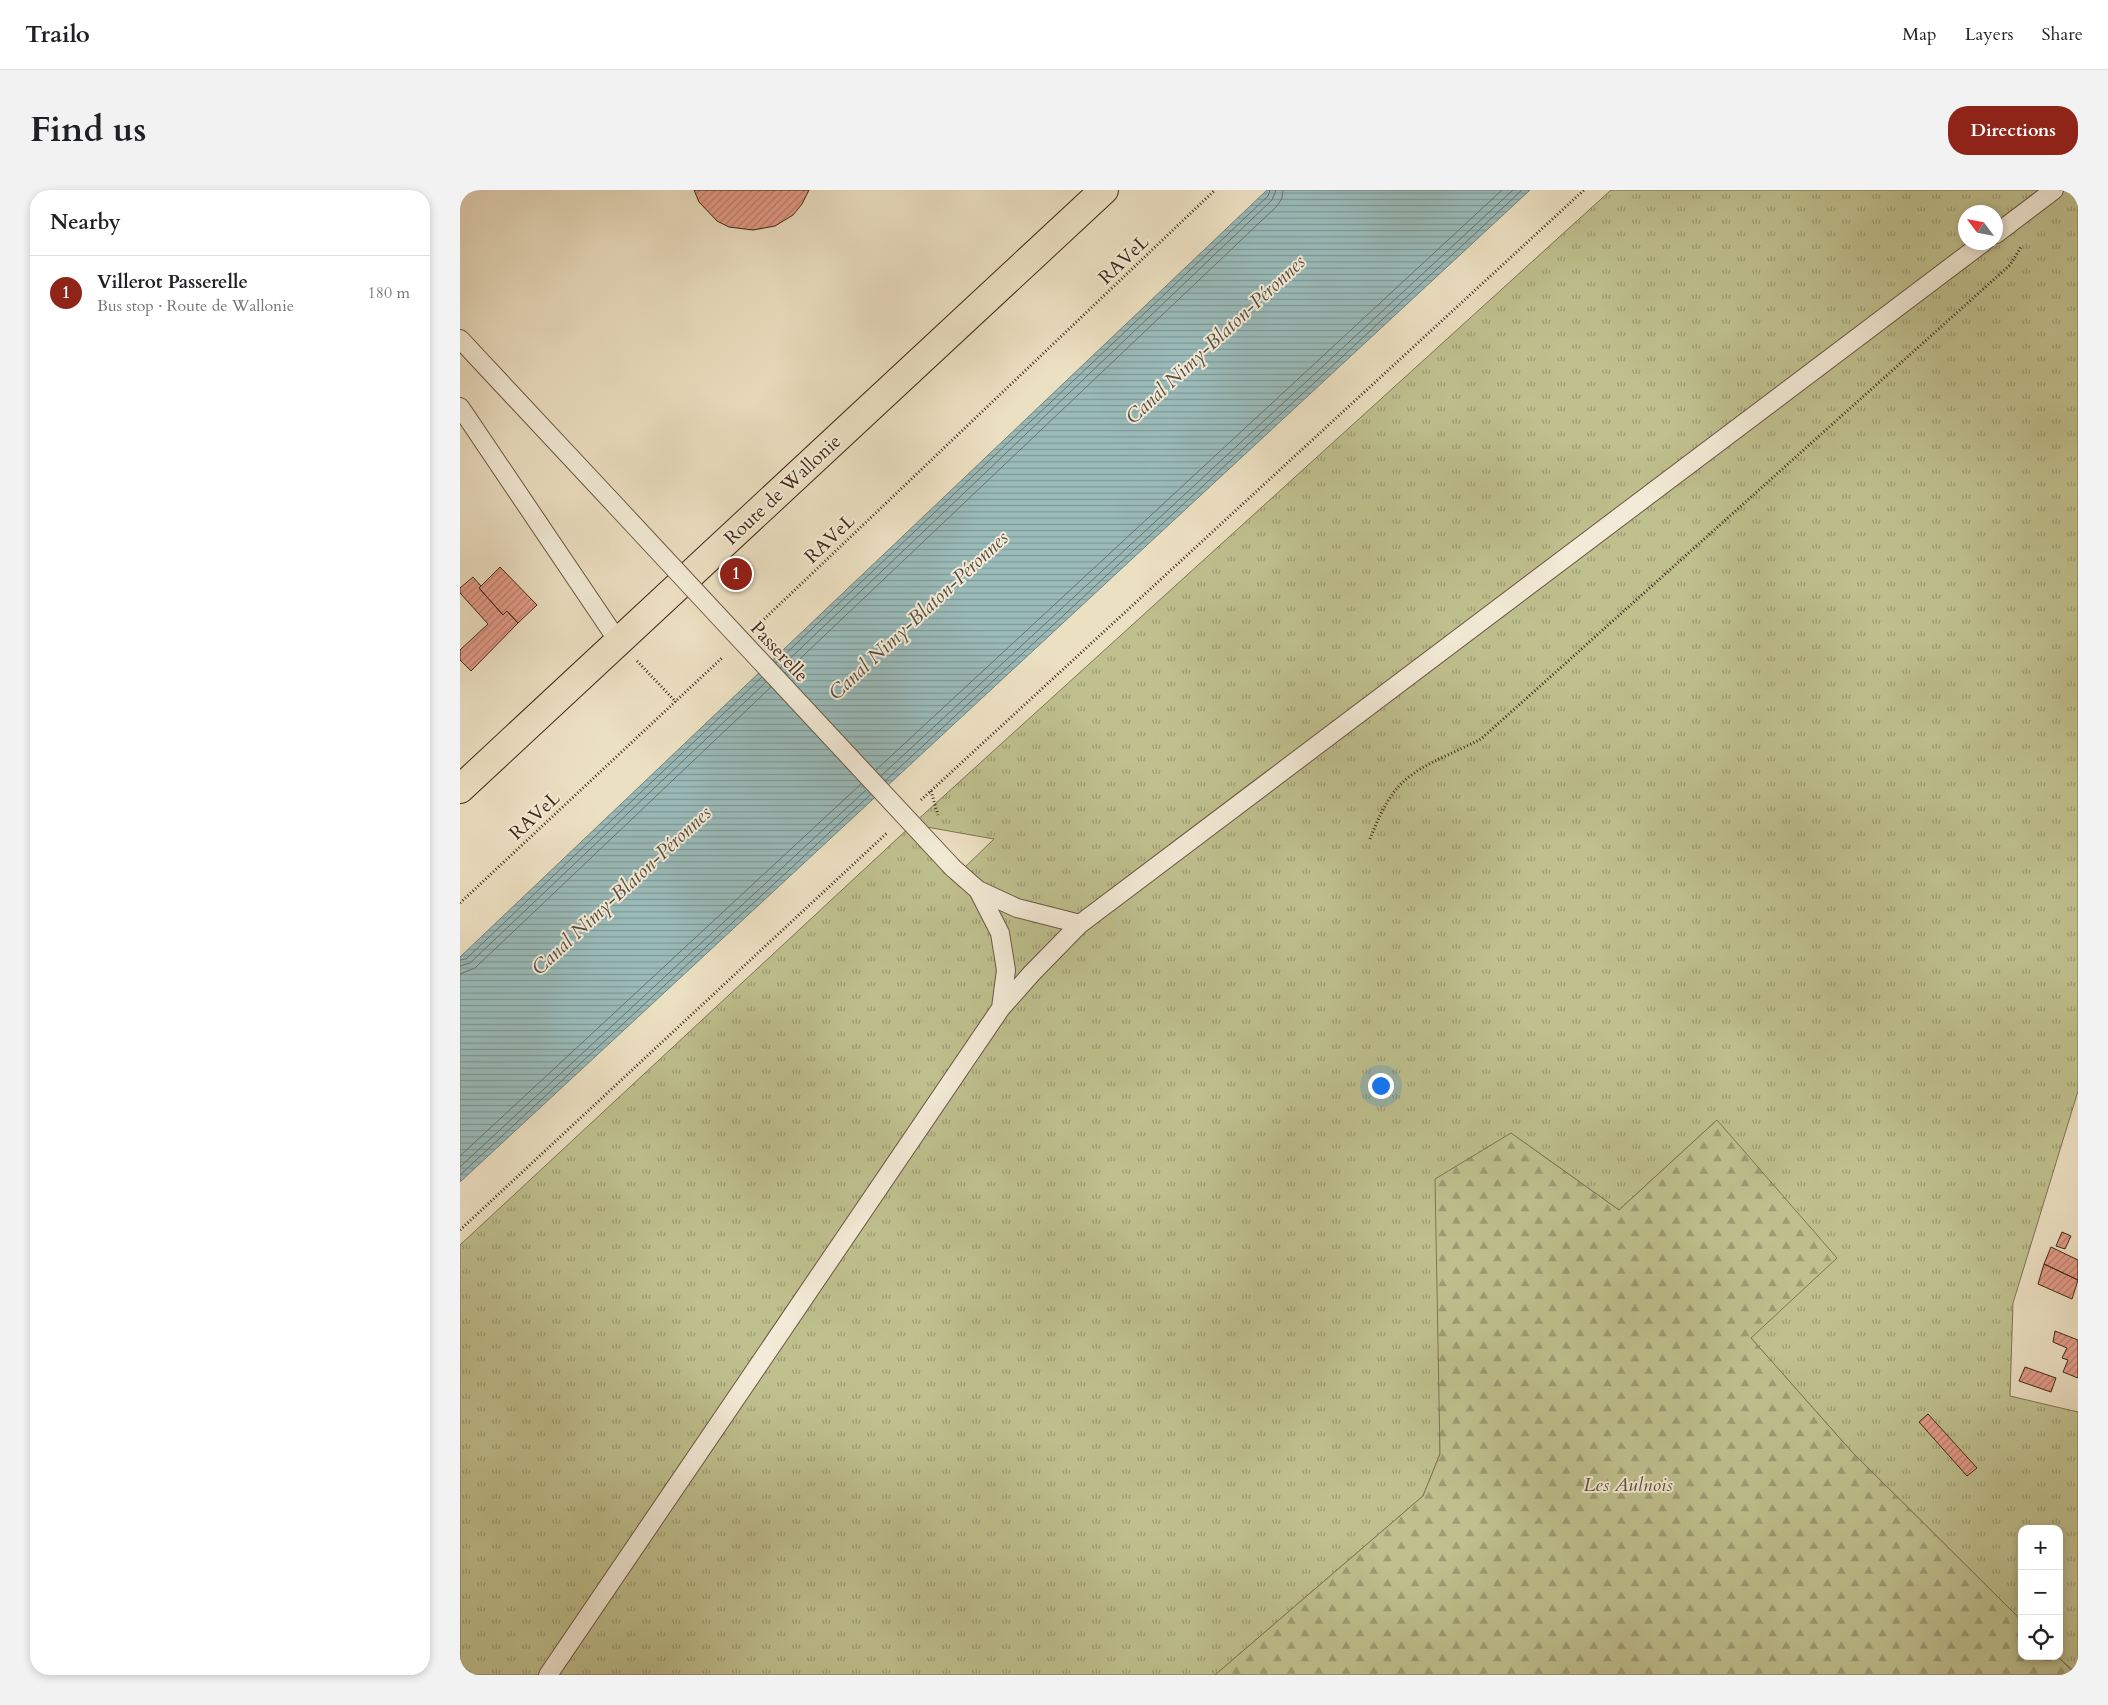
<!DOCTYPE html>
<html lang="en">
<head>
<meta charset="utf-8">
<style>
	:root { --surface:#fff; --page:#f2f2f2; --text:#202124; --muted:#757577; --line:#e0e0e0; --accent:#8f2418 }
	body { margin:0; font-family:Cardo,serif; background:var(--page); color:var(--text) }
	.controls { position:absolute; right:15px; bottom:15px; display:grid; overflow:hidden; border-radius:10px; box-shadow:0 2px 8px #0003 }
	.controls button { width:45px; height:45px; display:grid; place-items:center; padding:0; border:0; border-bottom:1px solid var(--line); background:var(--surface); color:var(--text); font:25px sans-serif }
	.compass { position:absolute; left:1498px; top:15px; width:45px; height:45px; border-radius:50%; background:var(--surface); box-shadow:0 2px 8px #0003; rotate:302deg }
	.you { position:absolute; left:920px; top:895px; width:18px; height:18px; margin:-12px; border:4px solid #fff; border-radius:50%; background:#1a73e8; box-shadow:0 0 0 8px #1a73e833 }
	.badge { display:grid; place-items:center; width:32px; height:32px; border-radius:50%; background:var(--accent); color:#fff; font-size:16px; font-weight:700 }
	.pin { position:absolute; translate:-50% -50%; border:2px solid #fff; box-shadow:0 1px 5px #0006 }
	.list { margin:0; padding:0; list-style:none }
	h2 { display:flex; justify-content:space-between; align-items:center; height:65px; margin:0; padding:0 20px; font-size:21px }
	h2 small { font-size:16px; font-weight:400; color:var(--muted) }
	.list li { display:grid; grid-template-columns:32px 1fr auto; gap:15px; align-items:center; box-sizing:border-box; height:75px; padding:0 20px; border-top:1px solid var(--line) }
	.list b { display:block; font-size:19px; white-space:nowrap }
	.list p { margin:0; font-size:16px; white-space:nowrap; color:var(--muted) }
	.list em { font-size:16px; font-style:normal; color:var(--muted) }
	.icon { flex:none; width:28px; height:28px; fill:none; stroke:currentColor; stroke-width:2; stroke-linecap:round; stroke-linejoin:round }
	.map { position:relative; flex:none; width:1618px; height:1485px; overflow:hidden; border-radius:20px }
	header { display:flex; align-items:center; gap:30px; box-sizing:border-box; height:70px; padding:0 25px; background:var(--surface); border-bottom:1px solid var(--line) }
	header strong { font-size:24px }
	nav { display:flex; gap:28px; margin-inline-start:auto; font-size:18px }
	.intro { display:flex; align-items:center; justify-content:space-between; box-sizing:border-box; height:120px; padding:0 30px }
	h1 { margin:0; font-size:35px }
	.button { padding:12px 22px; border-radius:20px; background:var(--accent); color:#fff; font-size:18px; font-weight:700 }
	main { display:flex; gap:30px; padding:0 30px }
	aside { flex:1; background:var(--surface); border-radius:20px; box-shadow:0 2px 8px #0003 }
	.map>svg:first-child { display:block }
	.grass { fill:url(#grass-tufts); stroke:#807454; fill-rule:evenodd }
	.forest { fill:url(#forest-firs); stroke:#807454 }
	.water { fill:url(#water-rules); stroke:#76807a }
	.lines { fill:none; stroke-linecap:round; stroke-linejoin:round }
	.shore { stroke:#6e726a; stroke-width:1 }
	.building { fill:url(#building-hatch); stroke:#412819 }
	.service-casing { stroke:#6c5643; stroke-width:20 }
	.primary-casing { stroke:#412819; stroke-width:30 }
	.path { stroke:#412819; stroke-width:3; stroke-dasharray:1 2.5; stroke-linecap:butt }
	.service { stroke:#f3ebd7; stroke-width:18 }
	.primary { stroke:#ece0c2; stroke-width:28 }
	.service-bridge-casing { stroke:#6c5643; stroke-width:20; stroke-linecap:butt }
	.service-bridge { stroke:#f3ebd7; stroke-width:18 }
	.labels { text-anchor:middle; stroke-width:4; stroke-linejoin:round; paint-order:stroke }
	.street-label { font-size:19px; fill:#412819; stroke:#f3ebd7 }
	.park-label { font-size:19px; font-style:italic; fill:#604e36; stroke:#f3ebd7 }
	.water-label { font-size:20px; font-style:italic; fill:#574d41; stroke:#f3ebd7 }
</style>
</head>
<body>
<header>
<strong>Trailo</strong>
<nav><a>Map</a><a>Layers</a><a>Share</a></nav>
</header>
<div class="intro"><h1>Find us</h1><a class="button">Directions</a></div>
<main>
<aside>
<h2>Nearby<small></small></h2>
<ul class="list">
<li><span class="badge">1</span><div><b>Villerot Passerelle</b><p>Bus stop · Route de Wallonie</p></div><em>180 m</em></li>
</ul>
</aside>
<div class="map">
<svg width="1618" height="1485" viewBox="0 0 1618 1485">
	<defs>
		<pattern id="grass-tufts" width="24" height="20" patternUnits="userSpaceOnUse" patternTransform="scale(1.25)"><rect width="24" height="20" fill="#bfc08e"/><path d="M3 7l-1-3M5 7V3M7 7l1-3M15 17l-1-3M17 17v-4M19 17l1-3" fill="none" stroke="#9d9c73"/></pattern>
		<pattern id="forest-firs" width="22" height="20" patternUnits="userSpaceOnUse" patternTransform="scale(1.25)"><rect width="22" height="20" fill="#bfc08e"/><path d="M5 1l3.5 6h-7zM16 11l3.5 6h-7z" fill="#9d9c73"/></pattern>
		<pattern id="water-rules" width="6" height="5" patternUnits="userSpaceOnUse" patternTransform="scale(1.25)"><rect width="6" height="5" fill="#9abbba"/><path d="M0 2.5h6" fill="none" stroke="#7f9896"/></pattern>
		<pattern id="building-hatch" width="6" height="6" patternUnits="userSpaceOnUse" patternTransform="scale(1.25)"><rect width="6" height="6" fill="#e39b88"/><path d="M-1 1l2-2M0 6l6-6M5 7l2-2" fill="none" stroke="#ba7e6e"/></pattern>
	</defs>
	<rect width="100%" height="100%" fill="#ece0c2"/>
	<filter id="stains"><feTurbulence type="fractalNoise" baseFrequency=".004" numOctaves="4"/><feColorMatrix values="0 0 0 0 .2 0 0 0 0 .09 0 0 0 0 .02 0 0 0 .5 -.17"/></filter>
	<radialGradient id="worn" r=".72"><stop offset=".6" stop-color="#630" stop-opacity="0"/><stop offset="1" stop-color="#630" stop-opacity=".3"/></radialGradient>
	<path class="grass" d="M1151,0H1580L1552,42L1605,0H1618V901L1553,1113L1550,1206L1618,1222V1485L1597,1466H1599V1339H1562V1431L1392,1262L1291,1148L1257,930L1159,1020L1051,943L980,1219V1264L963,1306L755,1485H0V1055L453,634ZM1506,22H1536V52H1506ZM455,635L534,649L501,681Z"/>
	<path class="forest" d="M1257,930L1377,1068L1291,1148L1392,1262L1562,1431V1466H1597L1616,1485H755L963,1306L980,1264L975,989L1051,943L1159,1020Z"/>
	<path class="water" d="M807,0H1070L0,992V767Z"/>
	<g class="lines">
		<path class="shore" d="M316,473L808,6L810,0
			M320,478L812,10L816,0
			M325,483L817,16L822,8L823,0
			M416,580L1042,0
			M421,586L1053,0
			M425,591L1062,0
			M0,770L6,769L302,487
			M0,776L10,773L306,492
			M0,784L15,778L311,497
			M0,966L401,594
			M0,977L406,600
			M0,985L411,604"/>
	</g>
	<path class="building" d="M234,0H349L342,14L333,25L315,36L293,40L269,37L257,31L239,12Z
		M40,377L77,415L58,433L47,421L43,425L19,398Z
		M13,387L21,396L19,398L43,425L47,421L58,433L11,481L0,470V460L28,434L0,403V398Z
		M1602,1042L1611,1046L1605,1059L1596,1056Z
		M1591,1057L1618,1070V1090L1584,1074Z
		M1584,1074L1618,1090L1612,1109L1578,1094Z
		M1595,1141L1618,1150V1188L1603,1182L1608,1170L1602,1168L1607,1158L1593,1152Z
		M1565,1177L1596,1188L1591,1202L1559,1191Z
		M1468,1224L1517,1278L1507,1286L1459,1232Z"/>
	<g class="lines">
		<g class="service-casing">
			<path id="service" d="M1536,44L1594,0
				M0,149L157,317
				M0,217L158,451
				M493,678L518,700L557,718L620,734
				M518,700L540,743L546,780L541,818
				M88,1485L541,818L572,783L620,734L1524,52"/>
		</g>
		<g class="primary-casing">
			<path id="primary" d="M0,599L644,0"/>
		</g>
		<path class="path" d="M299,434L755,0
			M177,471L216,512
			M471,601L478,625
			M461,610L1124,0
			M910,649C918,629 927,607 943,592C963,573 997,562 1021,549L1550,75L1561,57
			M0,713L263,467
			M0,1040L428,642"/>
		<use href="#service" class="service"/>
		<use href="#primary" class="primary"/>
		<g class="service-bridge-casing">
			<path id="service-bridge" d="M157,317L493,678"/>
		</g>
		<use href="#service-bridge" class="service-bridge"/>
	</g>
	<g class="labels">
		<g class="street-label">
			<text transform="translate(663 69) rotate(-44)" y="7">RAVeL</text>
			<text transform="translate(322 299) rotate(-43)" y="7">Route de Wallonie</text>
			<text transform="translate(369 348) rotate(-44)" y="7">RAVeL</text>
			<text transform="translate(320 461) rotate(47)" y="7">Passerelle</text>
			<text transform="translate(74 625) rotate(-43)" y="7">RAVeL</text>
		</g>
		<g class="park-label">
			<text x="1168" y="1301">Les Aulnois</text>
		</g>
		<g class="water-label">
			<text transform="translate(755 149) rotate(-43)" y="7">Canal Nimy-Blaton-Péronnes</text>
			<text transform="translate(458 425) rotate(-43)" y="7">Canal Nimy-Blaton-Péronnes</text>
			<text transform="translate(161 700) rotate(-43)" y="7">Canal Nimy-Blaton-Péronnes</text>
		</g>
	</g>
	<rect width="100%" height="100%" filter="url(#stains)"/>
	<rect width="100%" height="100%" fill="url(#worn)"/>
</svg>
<div class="controls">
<button>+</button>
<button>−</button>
<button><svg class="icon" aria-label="locate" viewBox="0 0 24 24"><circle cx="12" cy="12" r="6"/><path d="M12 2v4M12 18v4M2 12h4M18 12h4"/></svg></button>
</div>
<svg class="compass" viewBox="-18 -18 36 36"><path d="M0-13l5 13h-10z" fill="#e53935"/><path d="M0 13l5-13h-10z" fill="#757577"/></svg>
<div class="you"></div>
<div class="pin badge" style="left:276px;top:384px">1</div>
</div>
</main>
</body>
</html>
